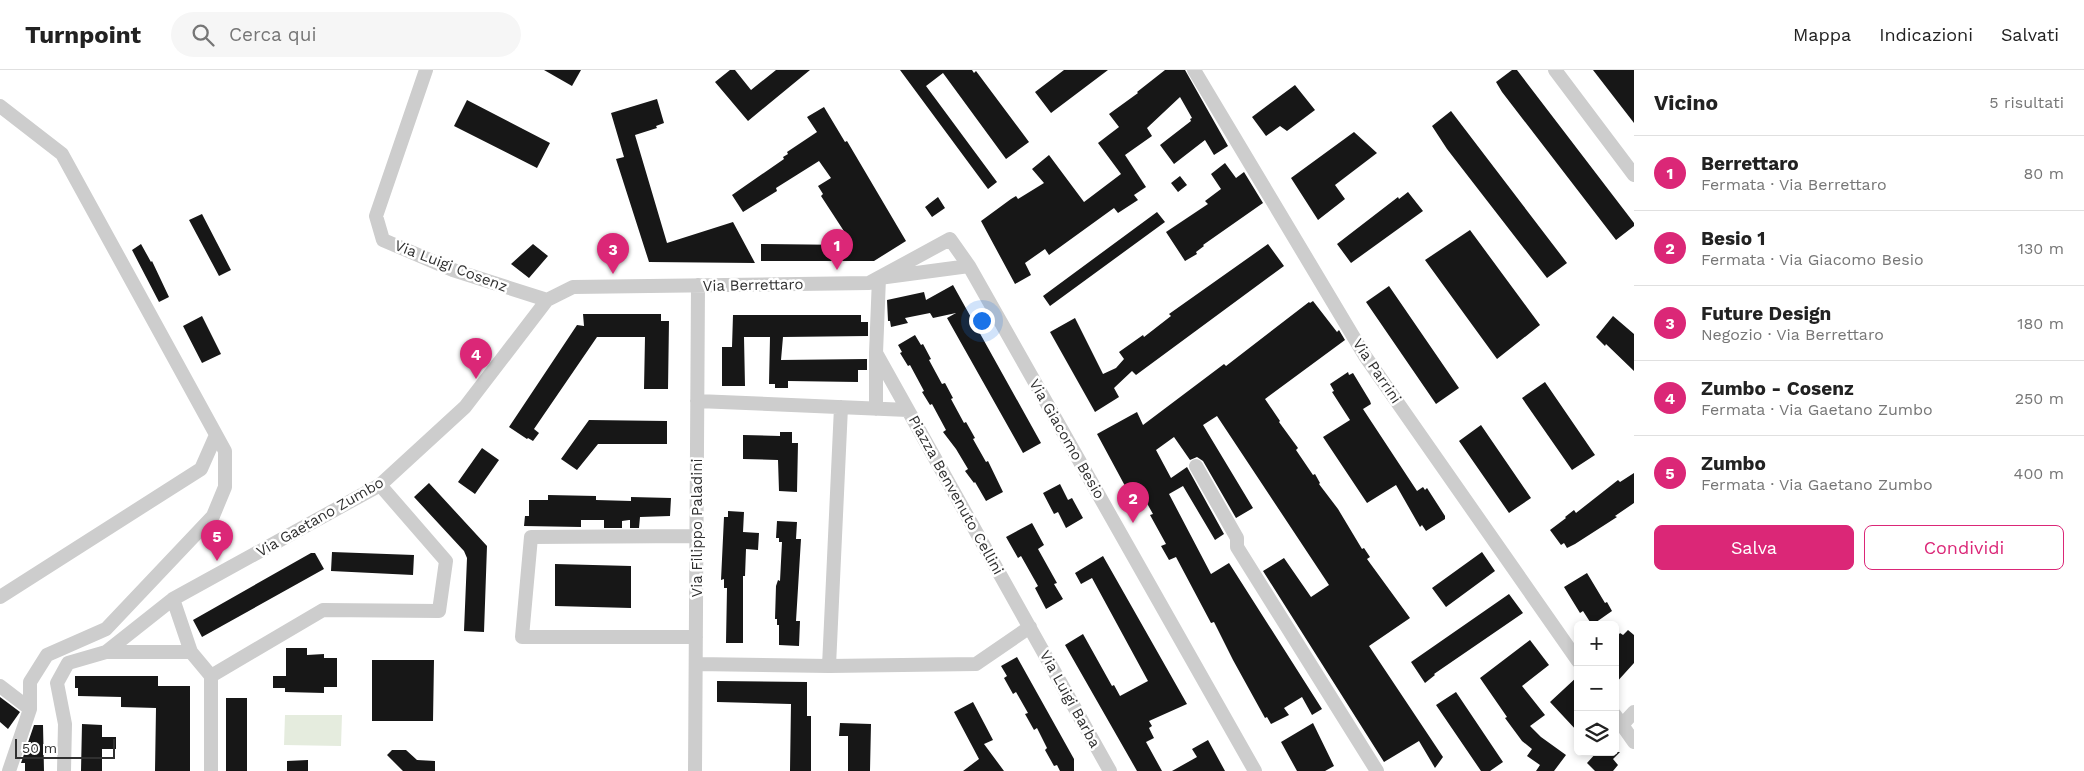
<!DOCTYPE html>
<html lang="it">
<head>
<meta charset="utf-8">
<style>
	:root { --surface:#fff; --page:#f6f6f6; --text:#222; --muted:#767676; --line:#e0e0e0; --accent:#db2777 }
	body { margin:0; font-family:"Work Sans",sans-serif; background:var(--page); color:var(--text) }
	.controls { position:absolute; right:15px; bottom:15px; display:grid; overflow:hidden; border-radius:8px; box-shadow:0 2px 8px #0003 }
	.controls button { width:45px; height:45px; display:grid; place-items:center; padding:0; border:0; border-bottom:1px solid var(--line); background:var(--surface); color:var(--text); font:25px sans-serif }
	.scale { position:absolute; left:15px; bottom:12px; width:100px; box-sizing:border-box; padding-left:5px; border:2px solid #303030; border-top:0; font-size:14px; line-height:18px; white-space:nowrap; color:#303030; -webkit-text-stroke:4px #fff; paint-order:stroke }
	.you { position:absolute; left:981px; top:250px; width:18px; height:18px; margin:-12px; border:4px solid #fff; border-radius:50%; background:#1a73e8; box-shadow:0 0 0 8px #1a73e833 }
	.badge { display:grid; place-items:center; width:32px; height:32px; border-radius:50%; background:var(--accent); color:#fff; font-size:16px; font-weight:700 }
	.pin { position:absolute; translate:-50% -41px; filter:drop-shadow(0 1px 2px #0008) }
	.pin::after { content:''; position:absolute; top:26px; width:18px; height:15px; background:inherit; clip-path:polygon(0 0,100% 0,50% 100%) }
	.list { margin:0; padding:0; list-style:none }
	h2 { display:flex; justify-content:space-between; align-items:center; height:65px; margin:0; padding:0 20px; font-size:21px }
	h2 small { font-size:16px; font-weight:400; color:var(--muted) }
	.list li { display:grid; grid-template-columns:32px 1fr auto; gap:15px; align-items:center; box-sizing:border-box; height:75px; padding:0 20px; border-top:1px solid var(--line) }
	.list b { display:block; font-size:19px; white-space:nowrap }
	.list p { margin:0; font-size:16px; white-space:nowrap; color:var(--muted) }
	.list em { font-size:16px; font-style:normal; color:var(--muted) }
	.actions { display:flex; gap:10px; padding:15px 20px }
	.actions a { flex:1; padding:11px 0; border:1px solid var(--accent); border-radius:8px; text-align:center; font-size:18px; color:var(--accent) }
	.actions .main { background:var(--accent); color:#fff }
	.icon { flex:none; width:28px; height:28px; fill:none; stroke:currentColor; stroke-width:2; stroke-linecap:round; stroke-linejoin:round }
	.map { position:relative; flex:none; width:1634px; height:701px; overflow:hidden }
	header { display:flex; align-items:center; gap:30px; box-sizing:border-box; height:70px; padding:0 25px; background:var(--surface); border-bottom:1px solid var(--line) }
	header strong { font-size:24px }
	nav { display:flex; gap:28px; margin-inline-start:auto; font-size:18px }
	.search { width:350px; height:45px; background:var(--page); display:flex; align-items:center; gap:12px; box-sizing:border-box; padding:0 18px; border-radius:28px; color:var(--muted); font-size:19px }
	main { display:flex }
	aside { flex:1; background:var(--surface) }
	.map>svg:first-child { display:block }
	.green { fill:#e5ecde }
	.building { fill:#171717 }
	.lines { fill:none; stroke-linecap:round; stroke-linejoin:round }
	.minor { stroke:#cdcdcd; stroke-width:14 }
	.labels { text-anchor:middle; stroke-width:5; stroke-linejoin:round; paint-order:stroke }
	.street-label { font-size:15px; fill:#303030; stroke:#fff }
</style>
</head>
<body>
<header>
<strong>Turnpoint</strong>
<div class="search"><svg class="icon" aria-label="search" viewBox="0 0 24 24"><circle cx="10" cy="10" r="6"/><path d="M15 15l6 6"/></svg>Cerca qui</div>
<nav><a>Mappa</a><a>Indicazioni</a><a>Salvati</a></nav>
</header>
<main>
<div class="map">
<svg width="1634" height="701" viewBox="0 0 1634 701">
	<rect width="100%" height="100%" fill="#fff"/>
	<path class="green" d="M285,645H342L341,676L284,675Z"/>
	<path class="building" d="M544,0H581L572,16Z
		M730,0H735L751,20L776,0H810L748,51L715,12Z
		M900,0H972L974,3L976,1L1029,72L1006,89L943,3L926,16L997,112L988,119Z
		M1064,0H1108L1051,43L1035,22Z
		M1165,0H1185L1228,76L1214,85L1205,70L1174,94L1160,75L1191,51L1190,49L1192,48L1180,27L1147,58L1152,66L1125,85L1146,117L1134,125L1138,130L1118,143L1114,138L1049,185L1045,179L1025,193L1031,205L1015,214L981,151L1011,129L1016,126L1018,129L1044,113L1032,99L1049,85L1084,132L1121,104L1098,73L1119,57L1109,44L1138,23L1137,22Z
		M1512,0H1517L1634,153V156L1616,170L1502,22L1496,12Z
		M1593,0H1634V53Z
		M1295,15L1315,40L1287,61L1280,56L1266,66L1252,47Z
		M657,29L664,53L656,56L657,58L635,65L667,173L733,152L755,193L649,192L616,89L624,87L611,43Z
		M467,30L550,73L537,98L454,56Z
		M824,37L845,72L847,71L906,171L874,191H761V174L853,175L821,126L823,124L818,116L831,108L819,91L776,118L777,121L743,142L732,125L784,89L783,87L788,84L787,82L817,62L807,47Z
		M1451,41L1567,193L1547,208L1447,79L1432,56Z
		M1354,62L1377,83L1335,115L1345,129L1318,150L1291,108Z
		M1225,93L1236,108L1244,102L1263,133L1203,175L1204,176L1196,182L1197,184L1185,191L1166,162L1208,134L1205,131L1221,119L1211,104Z
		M1180,106L1187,115L1178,122L1171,113Z
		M1408,122L1423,141L1351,193L1337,174L1398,127L1399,129Z
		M938,127L945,138L932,147L925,137Z
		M1157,142L1165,152L1050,236L1043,226Z
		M202,144L231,200L219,206L189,150Z
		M1470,160L1540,255L1497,289L1425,190Z
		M141,174L151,192L152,191L169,227L159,232L132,180Z
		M533,174L548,186L529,208L511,194Z
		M1268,174L1284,196L1136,305L1132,301L1114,318L1119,327L1095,342L1050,262L1075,248L1103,304L1116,298L1124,289L1119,282L1143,265L1144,267L1171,246L1169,244Z
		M953,215L1041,373L1023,383L947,248L956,243L933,248L930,243L905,248L908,253L891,257L890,251H888L887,230L924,222L926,230Z
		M1389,216L1459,318L1436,334L1366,232Z
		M1313,231L1337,262L1339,260L1345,270L1265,329L1280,351L1279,352L1298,378L1296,380L1313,405L1315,404L1320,413L1319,414L1338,439L1362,479L1364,478L1370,487L1367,489L1410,548L1369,576L1443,687L1435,698L1419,671L1384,692L1263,501L1284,488L1311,527L1329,515L1217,346L1203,355L1253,438L1236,448L1203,391L1197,387L1190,390L1174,367L1156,380L1171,408L1187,397L1224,464L1215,470L1183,416L1169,424L1211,504L1229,493L1322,639L1312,645L1302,627L1284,638L1289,645L1271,654L1267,647L1265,648L1233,590L1214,552L1211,553L1176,487L1169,490L1161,476L1166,474L1150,445L1153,444L1140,421L1131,427L1097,364L1137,342L1143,355L1224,294L1226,296L1309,232L1310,233Z
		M583,244H661V251H669L668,319H644L645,267H597L534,359L539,363L533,371L528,368L527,369L509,357L577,255L584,256Z
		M733,245H861V252H868V266L783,267L781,290L867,289V300H858V312L788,311V318H775V314H769L770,267H744L745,316H722V277H732Z
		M202,246L221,284L202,293L183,256Z
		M1613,246L1634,264V301L1606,274L1605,276L1596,267Z
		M915,265L921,275L923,274L931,289L929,290L942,314L945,313L953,328L951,329L964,353L966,352L975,368L973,369L986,392L988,391L1003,422L986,431L975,412L974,413L965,401L968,399L956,379L943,362L946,360L932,334L930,335L922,322L924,321L910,295L908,296L900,283L902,282L898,275Z
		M1348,302L1349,305L1353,303L1370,331L1371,334L1363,339L1417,421L1423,417L1425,420L1427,418L1445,446V449L1426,461L1422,455L1420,457L1396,415L1367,433L1323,367L1350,350L1332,322L1334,321L1330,314Z
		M1545,312L1595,385L1572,400L1522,328Z
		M589,350L667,351V374H598L577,400L561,389Z
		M1481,355L1531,428L1509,443L1459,371Z
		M780,362H792V373H798L797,422L779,421L778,390L743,389V365L780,366Z
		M482,378L499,390L475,424L458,412Z
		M1634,403V433L1615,446L1617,447L1575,474L1567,478L1564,473L1561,475L1550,460L1566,448L1565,447L1574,440L1576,443L1618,410L1620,412Z
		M429,413L487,476L484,562L464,561L467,488L464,481L414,427Z
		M1060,414L1068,430L1072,428L1083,448L1066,458L1058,442L1054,444L1043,423Z
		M548,425L596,426V430L631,431V427L671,428L670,446L640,447L639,458H630V450H629L622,451V458H604V450H581V457L524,456L525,446H529V430H548Z
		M728,441L744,442L743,462L759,463L758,480L746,479L745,506H743V573H726L727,518H724V509L721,510L724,447H728Z
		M777,451L797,452L796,469H801L796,551H800L799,576L779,575V555H777V549H775L776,516L778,510L780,511L782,472H779V468H776Z
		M1032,453L1044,475L1038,479L1057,513L1054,514L1063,529L1046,539L1035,518L1038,516L1021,486L1018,488L1006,467Z
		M332,482L414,485L413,505L331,501Z
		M1482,482L1495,501L1446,537L1432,518Z
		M311,483H315L324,499L202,567L193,550Z
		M1103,486L1187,634L1149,651L1152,656L1149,658L1154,668L1146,672L1162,701H1137L1065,575L1083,564L1112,616L1114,615L1120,626L1148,611L1092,508L1081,514L1075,503Z
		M555,494L631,496V538L555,536Z
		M1587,503L1605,533L1607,532L1612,541L1592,555L1583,541L1580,543L1564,517Z
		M1509,524L1523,543L1434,604L1435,605L1425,613L1411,592Z
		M1628,560L1634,565V593L1615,614V569L1620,563L1623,565Z
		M1530,570L1549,595L1522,616L1545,645L1530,656L1541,667L1566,685L1554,701H1536L1540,695L1527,686L1532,679L1522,671L1505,648L1507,647L1480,608Z
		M286,578H307V585L324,584V588H337V617H324V623L285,622V618H273V606H286Z
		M1017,587L1074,689V701H1060L1057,695L1054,696L1045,680L1047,678L1037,658L1034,660L1025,644L1028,643L1016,622L1013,624L1004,608L1007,606L1001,596Z
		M372,590H434L433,651H372Z
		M75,606H158V616H190V701H155L156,638L121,637V627L78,626V618H75Z
		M1578,606V662L1550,632Z
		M717,611L807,612V646H811V701H790L791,634L717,632Z
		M1456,622L1503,692L1490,701H1481L1436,635Z
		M0,627L20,642L8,659L0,652Z
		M226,628H247V701H226Z
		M973,632L993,670L984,674L1004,701H963L979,689L954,642Z
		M840,653L871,654L870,701H848V666H839Z
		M1313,653L1334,696L1325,701H1297L1281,672Z
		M82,654L102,655V667H116V679H102V701H81Z
		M34,655H43L44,701H25V693H21Z
		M1208,670L1225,701H1172L1197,687L1192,679Z
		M392,680H406L417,690L435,691V701H403L387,685Z
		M1597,682H1620L1613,689L1618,695L1613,701H1595L1587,693Z
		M308,690V701H287V691Z"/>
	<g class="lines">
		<path class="minor" d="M426,0L376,146L383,170L453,200L547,230
			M1194,0L1365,286L1578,591
			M1555,0L1634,105
			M0,36L62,84L225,381V417L213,446L106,559L47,585L30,612V639L9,701
			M969,196L879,208L876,283L1110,701
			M876,284V339
			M697,331L908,340
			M1196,396L1237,468V477L1377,701
			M0,527L201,399L216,365
			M173,529L191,582L211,606
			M696,567H522L531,467L697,466
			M106,582L173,529L380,415L465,337L547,230L573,217L869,213L950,169L969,196L1255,701
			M696,594L829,596L976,594L1030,557
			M829,596L841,337
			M0,616L30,639
			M1615,645L1634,672
			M1622,655L1634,642
			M64,701L65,654L57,613L68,593L106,582H191
			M211,701V606L323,540L439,541L446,491L380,415
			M695,701L698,215"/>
	</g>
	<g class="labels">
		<g class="street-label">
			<text transform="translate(451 196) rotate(21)" y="5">Via Luigi Cosenz</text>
			<text transform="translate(753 215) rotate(-1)" y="5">Via Berrettaro</text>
			<text transform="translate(1377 301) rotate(56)" y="5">Via Parrini</text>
			<text transform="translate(1067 369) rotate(60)" y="5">Via Giacomo Besio</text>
			<text transform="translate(956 425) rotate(61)" y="5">Piazza Benvenuto Cellini</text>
			<text transform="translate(320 447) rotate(-30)" y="5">Via Gaetano Zumbo</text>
			<text transform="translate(697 458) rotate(-90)" y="5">Via Filippo Paladini</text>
			<text transform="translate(1070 629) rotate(61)" y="5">Via Luigi Barba</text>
		</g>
	</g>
</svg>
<div class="controls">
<button>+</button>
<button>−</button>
<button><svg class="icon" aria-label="layers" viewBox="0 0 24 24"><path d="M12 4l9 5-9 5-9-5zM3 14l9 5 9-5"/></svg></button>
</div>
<div class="scale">50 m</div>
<div class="you"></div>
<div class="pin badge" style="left:837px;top:200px">1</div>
<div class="pin badge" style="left:1133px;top:453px">2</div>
<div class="pin badge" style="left:613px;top:204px">3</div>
<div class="pin badge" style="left:476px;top:309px">4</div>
<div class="pin badge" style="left:217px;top:491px">5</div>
</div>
<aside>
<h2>Vicino<small>5 risultati</small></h2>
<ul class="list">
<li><span class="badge">1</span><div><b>Berrettaro</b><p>Fermata · Via Berrettaro</p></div><em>80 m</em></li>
<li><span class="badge">2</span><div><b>Besio 1</b><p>Fermata · Via Giacomo Besio</p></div><em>130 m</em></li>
<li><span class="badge">3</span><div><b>Future Design</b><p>Negozio · Via Berrettaro</p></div><em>180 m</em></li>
<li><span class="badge">4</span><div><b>Zumbo - Cosenz</b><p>Fermata · Via Gaetano Zumbo</p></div><em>250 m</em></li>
<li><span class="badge">5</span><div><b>Zumbo</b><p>Fermata · Via Gaetano Zumbo</p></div><em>400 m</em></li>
</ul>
<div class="actions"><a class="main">Salva</a><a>Condividi</a></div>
</aside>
</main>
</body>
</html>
